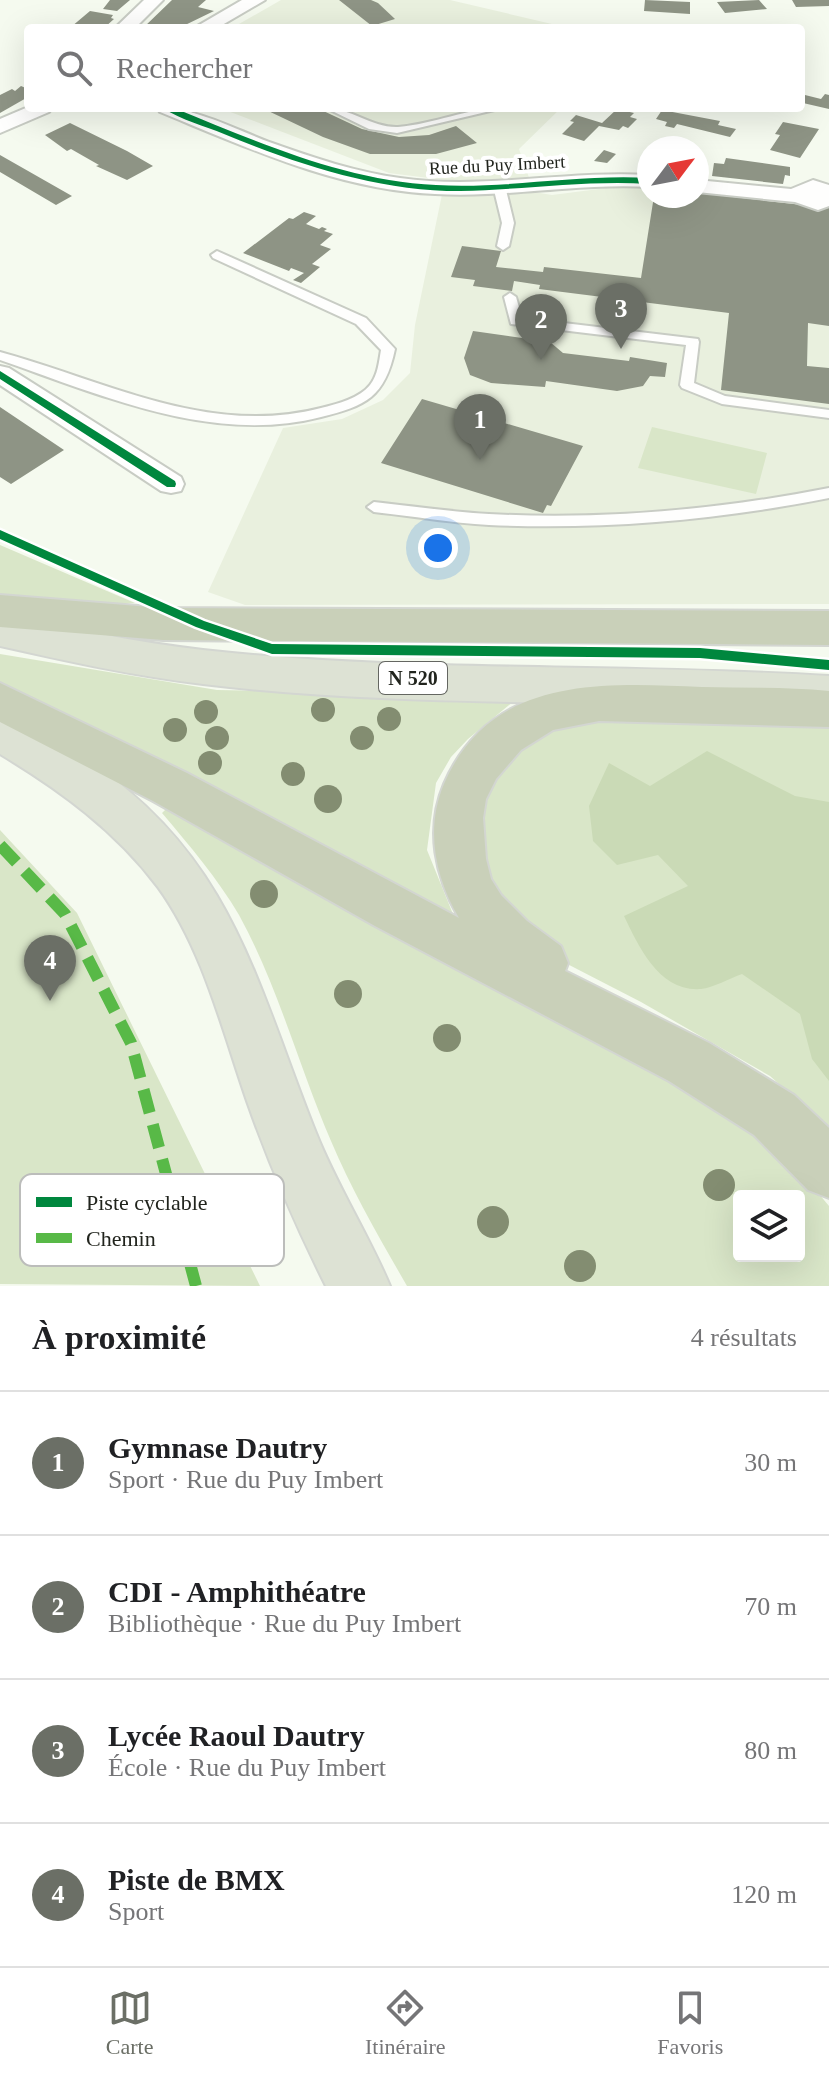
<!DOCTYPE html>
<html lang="fr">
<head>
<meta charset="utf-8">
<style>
	:root { --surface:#fff; --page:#f2f2f2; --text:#202124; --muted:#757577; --line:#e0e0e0; --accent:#6b6f66 }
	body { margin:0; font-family:"Times New Roman",serif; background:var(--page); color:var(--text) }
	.controls { position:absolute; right:24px; bottom:24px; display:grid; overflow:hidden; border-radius:8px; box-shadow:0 8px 32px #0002 }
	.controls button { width:72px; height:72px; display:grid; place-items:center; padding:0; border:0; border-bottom:2px solid var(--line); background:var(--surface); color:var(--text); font:40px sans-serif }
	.compass { position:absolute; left:637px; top:136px; width:72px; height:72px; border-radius:50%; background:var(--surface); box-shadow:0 8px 32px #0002; rotate:58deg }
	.you { position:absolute; left:438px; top:548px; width:28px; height:28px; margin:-20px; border:6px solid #fff; border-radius:50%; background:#1a73e8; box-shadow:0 0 0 12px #1a73e833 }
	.badge { display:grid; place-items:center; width:52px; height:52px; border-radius:50%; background:var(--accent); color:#fff; font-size:26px; font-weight:700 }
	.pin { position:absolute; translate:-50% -66px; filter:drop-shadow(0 2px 4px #0008) }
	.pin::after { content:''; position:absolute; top:42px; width:28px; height:24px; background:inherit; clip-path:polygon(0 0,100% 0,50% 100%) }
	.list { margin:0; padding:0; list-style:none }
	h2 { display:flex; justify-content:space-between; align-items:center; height:104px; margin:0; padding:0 32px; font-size:34px }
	h2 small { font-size:26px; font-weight:400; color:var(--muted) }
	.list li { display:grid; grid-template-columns:52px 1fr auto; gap:24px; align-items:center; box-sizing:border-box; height:144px; padding:0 32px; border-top:2px solid var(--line) }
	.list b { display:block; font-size:30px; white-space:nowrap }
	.list p { margin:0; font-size:26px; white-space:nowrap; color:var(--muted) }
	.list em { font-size:26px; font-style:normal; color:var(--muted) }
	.icon { flex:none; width:44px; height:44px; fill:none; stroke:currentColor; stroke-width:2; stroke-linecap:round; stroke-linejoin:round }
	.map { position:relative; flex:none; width:829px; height:1286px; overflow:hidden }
	.search { position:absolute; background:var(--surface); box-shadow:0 8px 32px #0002; left:24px; right:24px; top:24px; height:88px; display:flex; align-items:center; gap:20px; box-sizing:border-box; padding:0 28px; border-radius:8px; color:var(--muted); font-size:30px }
	.sheet { height:680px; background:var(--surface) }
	nav { display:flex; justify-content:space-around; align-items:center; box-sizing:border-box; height:112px; border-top:2px solid var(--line); background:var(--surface); font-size:22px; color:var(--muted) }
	nav a { display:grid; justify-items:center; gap:4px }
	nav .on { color:var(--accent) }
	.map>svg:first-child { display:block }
	.built { fill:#e9f0de }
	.green { fill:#d9e6c8; fill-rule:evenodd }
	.forest { fill:#cadab6 }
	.building { fill:#8e9485 }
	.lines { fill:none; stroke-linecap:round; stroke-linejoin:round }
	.lane-casing { stroke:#c8ccc4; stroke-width:4 }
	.street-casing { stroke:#c8ccc4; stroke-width:4 }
	.primary-casing { stroke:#d3d6d1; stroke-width:4 }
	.highway-casing { stroke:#d3d6d1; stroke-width:4 }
	.lane { fill:#fefefd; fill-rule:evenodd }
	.street { fill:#fefefd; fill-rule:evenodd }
	.primary { fill:#dde2d4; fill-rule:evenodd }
	.highway { fill:#c9d0b9; fill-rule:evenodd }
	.quiet { stroke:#58b947; stroke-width:12; stroke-dasharray:24 12; stroke-linecap:butt }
	.cycleway-casing { stroke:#fff; stroke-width:5 }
	.cycleway { fill:#00873e; fill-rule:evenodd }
	.tree { fill:#838d71 }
	.labels { text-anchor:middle; stroke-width:8; stroke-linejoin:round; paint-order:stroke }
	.far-street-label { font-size:18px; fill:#21241d; stroke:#fff }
	.shield { fill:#fff; stroke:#646661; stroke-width:2 }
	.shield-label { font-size:20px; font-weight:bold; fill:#21241d }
	.key { fill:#fff; stroke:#bcbdbb; stroke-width:2 }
	.key-label { font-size:22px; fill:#21241d }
</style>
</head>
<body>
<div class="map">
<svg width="829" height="1286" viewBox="0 0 829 1286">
	<rect width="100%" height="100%" fill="#f5faef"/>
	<path class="built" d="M281,0H450L569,28H232Z
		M220,108H561L519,149L534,192L552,195L630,185L649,187V196H697V192L829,207V604L245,605L208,592L283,428L342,419L383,400L410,373L415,325L445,180L389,173Z"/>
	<path class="green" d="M652,427L767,453L756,494L638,468Z
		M0,545L135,603L101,605L0,596Z
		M0,654L217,690L520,696L468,739L451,757L436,783L427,850L455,919L0,687Z
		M581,718L737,719L829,728V1129L770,1076L641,1002L544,952L479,874L483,784L513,746Z
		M169,806L649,1063L774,1149L804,1176L829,1206V1286H407C380,1239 352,1191 331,1141C299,1067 278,986 239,915C218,879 189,845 162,813ZM739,1196H799V1256H739Z
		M0,830L77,913L260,1286L0,1284Z"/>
	<path class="forest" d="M707,751L795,796L829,802V1081L812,1059L800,1014L742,974C730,978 713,988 701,989C659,992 639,947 624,916L688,886L658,855L617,865L593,841L589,806L609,763L650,786Z"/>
	<path class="building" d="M110,0H130L117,11L103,9Z
		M172,0H206L198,7L214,11L179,28H143Z
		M339,0H371L378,3L395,19L372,26Z
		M645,0L690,2V14L644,11Z
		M759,0L767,9L725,13L717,2Z
		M792,0H829V6L796,7Z
		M90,11L113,15L111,18L114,19L104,28L71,27Z
		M21,86L28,89V97L0,113V95L12,89L15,91Z
		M801,94L821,99L825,94L829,95V109L803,103Z
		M262,108H317L362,129L399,137L429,135L456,126L477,143L436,154H370L323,137Z
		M617,109L634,113L630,117L637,119L628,128L623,126L619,130L599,126L584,141L562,134L574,122L570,121L576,115L602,123Z
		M662,110L720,121L718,125L736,129L730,137L677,124L674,128L665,126L667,122L656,119Z
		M783,122L819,129L800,158L770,150L780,135L775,134Z
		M70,123L127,151L153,166L127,180L96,166L99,165L71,149L67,151L45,135Z
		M604,150L616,154L607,163L594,161Z
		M0,155L72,196L56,205L0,172Z
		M726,158L790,167V176L785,175L783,184L712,176L714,163L724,164Z
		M697,193L829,208V326L808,323L807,366L829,368V404L721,390L729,313L539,289L540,285L514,281L512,291L473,286L475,280L451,277L462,246L501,251L496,267L543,272L544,267L641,278L654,196H697Z
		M304,212L316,216L306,224L319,229L322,227L327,229L324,231L333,234L320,245L331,249L312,264L320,267L301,283L293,280L304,273L291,268L289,271L243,253L289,218L293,219Z
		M473,331L550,342L563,353L629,361L630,357L667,363L665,377L650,376L643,386L617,391L546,381L545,387L491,383L470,375L464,358Z
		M422,399L583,446L551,506L547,505L543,513L381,463Z
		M0,407L64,450L11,484L0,477Z"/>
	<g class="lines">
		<g class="lane-casing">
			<path id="lane" d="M326,108C351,108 372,128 398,127C434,124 467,108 503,108L397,133L369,129Z
				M499,183L505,186L514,223L509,246L503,250L497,246L502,223L493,186Z
				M217,251L366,318L395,349C385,397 366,406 321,417C213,445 101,395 0,360V352C106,381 209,437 321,408C337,404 360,398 370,385C378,375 379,361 381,350L356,324L213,258L211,255Z
				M510,293L516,297L522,318L698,339L699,342L694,383L725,396L829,410V418L722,404L682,388L680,385L686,345L511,324L504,297Z
				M829,488V498C718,520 603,530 489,525C451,523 412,516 374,512L367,507L374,502C412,506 451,512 489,514C603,520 717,510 829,488Z"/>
		</g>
		<g class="street-casing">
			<path id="street" d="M144,0H163L135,28H115Z
				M242,0H265L217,28H194Z
				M28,107L52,108L49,112L0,133V119Z
				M157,108C198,108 234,129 272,143C314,158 356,172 400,178C483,190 566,170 649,175V187C577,183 506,198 435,194C338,190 248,148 160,112Z
				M697,180L791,189L813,180L829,185V206L818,210L795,202L697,192Z
				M0,366L9,368L181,477L184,484L181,491L171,493L161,491L0,385Z"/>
		</g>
		<g class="primary-casing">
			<path id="primary" d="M0,612C67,628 134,642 203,650C411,673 621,663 829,676V712C621,698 410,709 203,684C134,676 67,661 0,646Z
				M0,712C32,723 62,744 90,762C233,858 256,983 316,1133C337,1186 368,1234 390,1286H326C296,1226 269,1164 247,1101C222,1029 203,949 158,887C116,831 60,790 0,754Z"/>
		</g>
		<g class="highway-casing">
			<path id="highway" d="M0,595L163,608L829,611V645L163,640L0,627Z
				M0,683L187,773L459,918C435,877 425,829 444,784C491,675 602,683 702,687C744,688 787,687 829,691V727L599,721L553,730L521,750L496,779L486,799L483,818L486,859L491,879L501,895L527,921L561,946L568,963L565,971L709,1043L794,1095L829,1128V1198L808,1190L754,1135L669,1081L375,926L153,801L0,722Z"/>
		</g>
		<use href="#lane" class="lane"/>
		<use href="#street" class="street"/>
		<use href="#primary" class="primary"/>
		<use href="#highway" class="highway"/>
		<path class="quiet" d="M0,845L65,914L131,1043L196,1286"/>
		<g class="cycleway-casing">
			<path id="cycleway" d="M163,108H174C258,142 344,181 436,185C507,189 578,174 649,178V184C586,180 523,190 460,191C378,191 300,165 224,134C205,126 181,120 163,108Z
				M0,371L175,481L176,484L175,487H167L0,379Z
				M0,530L204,621L272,644L700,648L829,660V670L700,658L272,654L196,627L0,539Z"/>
		</g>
		<use href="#cycleway" class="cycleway"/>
	</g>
	<g class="tree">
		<circle cx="323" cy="710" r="12"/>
		<circle cx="206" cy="712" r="12"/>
		<circle cx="389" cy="719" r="12"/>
		<circle cx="175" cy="730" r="12"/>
		<circle cx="217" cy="738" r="12"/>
		<circle cx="362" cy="738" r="12"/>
		<circle cx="210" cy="763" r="12"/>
		<circle cx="293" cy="774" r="12"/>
		<circle cx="328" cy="799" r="14"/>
		<circle cx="264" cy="894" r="14"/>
		<circle cx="348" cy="994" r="14"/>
		<circle cx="447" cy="1038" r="14"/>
		<circle cx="719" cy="1185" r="16"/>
		<circle cx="493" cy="1222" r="16"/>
		<circle cx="580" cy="1266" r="16"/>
	</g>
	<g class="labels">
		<g class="far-street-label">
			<text transform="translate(497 165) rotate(-3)" y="6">Rue du Puy Imbert</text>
		</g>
		<rect class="shield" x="379" y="662" width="68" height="32" rx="6"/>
		<g class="shield-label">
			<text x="413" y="685">N 520</text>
		</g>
	</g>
	<rect x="20" y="1174" width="264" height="92" rx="12" class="key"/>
	<rect x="36" y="1197" width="36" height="10" fill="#00873e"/>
	<rect x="36" y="1233" width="36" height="10" fill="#58b947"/>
	<g class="key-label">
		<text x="86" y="1210">Piste cyclable</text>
		<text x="86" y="1246">Chemin</text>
	</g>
</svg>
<div class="controls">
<button><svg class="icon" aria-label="layers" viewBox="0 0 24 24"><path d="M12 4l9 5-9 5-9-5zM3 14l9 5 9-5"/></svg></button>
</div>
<svg class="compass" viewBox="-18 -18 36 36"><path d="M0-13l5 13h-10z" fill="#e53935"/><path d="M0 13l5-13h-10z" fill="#757577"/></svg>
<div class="you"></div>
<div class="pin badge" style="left:480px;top:460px">1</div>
<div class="pin badge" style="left:541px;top:360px">2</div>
<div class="pin badge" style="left:621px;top:349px">3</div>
<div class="pin badge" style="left:50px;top:1001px">4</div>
<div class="search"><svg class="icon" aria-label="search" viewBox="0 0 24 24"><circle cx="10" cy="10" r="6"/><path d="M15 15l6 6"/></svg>Rechercher</div>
</div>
<section class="sheet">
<h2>À proximité<small>4 résultats</small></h2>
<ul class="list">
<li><span class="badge">1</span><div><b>Gymnase Dautry</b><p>Sport · Rue du Puy Imbert</p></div><em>30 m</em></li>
<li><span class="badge">2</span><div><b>CDI - Amphithéatre</b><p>Bibliothèque · Rue du Puy Imbert</p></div><em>70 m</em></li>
<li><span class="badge">3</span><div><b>Lycée Raoul Dautry</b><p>École · Rue du Puy Imbert</p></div><em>80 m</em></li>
<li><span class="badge">4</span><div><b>Piste de BMX</b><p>Sport</p></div><em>120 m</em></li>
</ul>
</section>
<nav>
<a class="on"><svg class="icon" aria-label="map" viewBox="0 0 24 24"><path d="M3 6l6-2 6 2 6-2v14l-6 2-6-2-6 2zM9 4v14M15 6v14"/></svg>Carte</a>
<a><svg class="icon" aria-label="directions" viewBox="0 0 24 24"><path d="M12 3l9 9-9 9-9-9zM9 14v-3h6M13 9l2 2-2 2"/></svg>Itinéraire</a>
<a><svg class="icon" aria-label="saved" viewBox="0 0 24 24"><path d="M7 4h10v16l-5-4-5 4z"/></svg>Favoris</a>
</nav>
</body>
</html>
